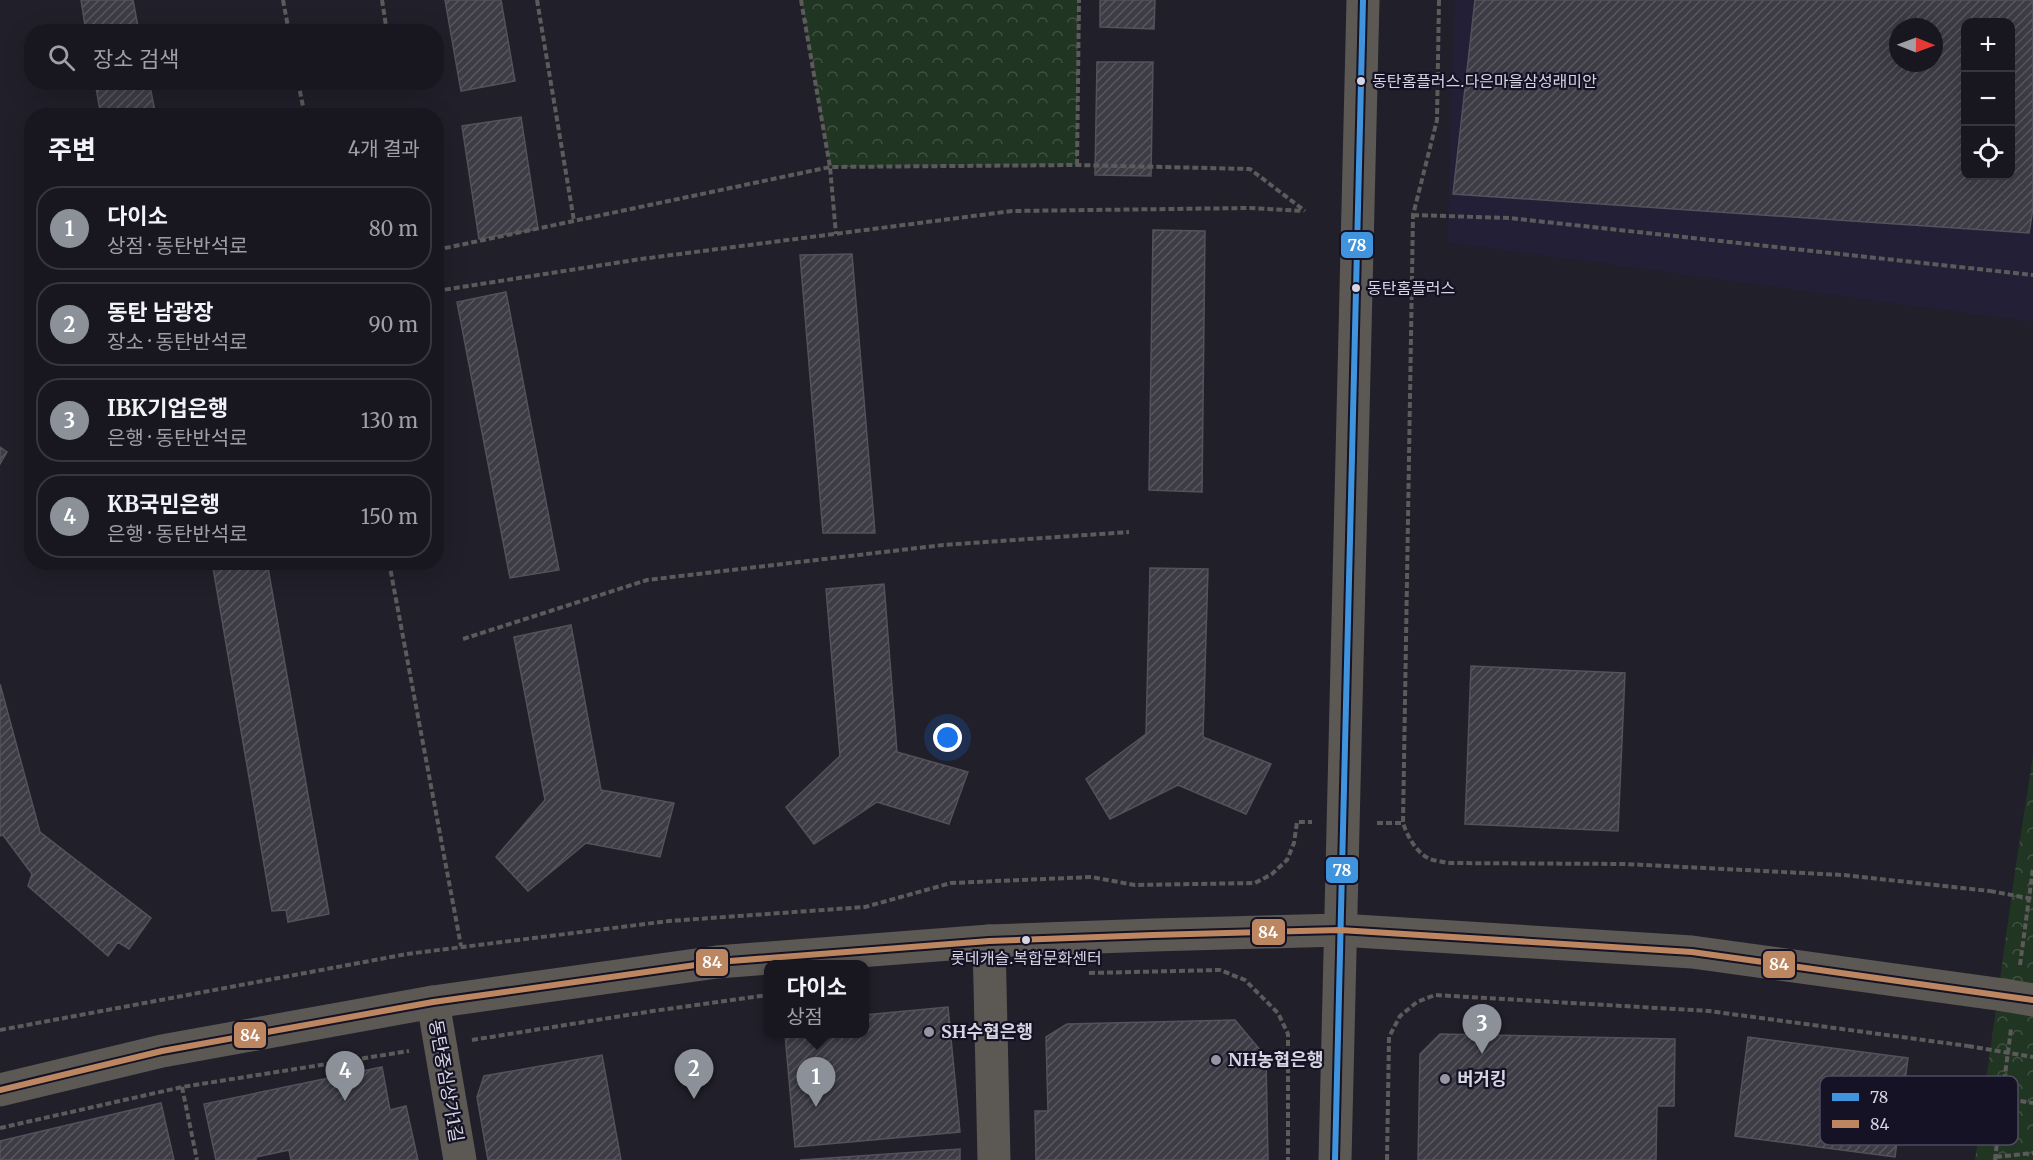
<!DOCTYPE html>
<html lang="ko">
<head>
<meta charset="utf-8">
<style>
	:root { --surface:#181720; --page:#212029; --text:#f1f3f6; --muted:#9f9fa5; --line:#36363e; --accent:#8c9099 }
	body { margin:0; font-family:Merriweather,"Noto Sans KR",serif; background:var(--page); color:var(--text) }
	.controls { position:absolute; right:18px; top:18px; display:grid; overflow:hidden; border-radius:12px; box-shadow:0 6px 24px #0002 }
	.controls button { width:54px; height:54px; display:grid; place-items:center; padding:0; border:0; border-bottom:2px solid var(--line); background:var(--surface); color:var(--text); font:30px sans-serif }
	.compass { position:absolute; left:1889px; top:18px; width:54px; height:54px; border-radius:50%; background:var(--surface); box-shadow:0 6px 24px #0002; rotate:91deg }
	.you { position:absolute; left:948px; top:738px; width:21px; height:21px; margin:-15px; border:4px solid #fff; border-radius:50%; background:#1a73e8; box-shadow:0 0 0 9px #1a73e833 }
	.badge { display:grid; place-items:center; width:39px; height:39px; border-radius:50%; background:var(--accent); color:#fff; font-size:20px; font-weight:700 }
	.pin { position:absolute; translate:-50% -50px; filter:drop-shadow(0 2px 3px #0008) }
	.pin::after { content:''; position:absolute; top:32px; width:21px; height:18px; background:inherit; clip-path:polygon(0 0,100% 0,50% 100%) }
	.popup { position:absolute; left:764px; top:960px; width:105px; height:78px; box-sizing:border-box; display:grid; place-content:center; border-radius:12px; background:var(--surface); filter:drop-shadow(0 2px 4px #0005); font-size:20px; white-space:nowrap; color:var(--muted) }
	.popup b { font-size:22px; color:var(--text) }
	.popup::after { content:''; position:absolute; left:50%; top:100%; margin-left:-12px; border:12px solid transparent; border-top-color:var(--surface) }
	.list { margin:0; padding:0; list-style:none }
	h2 { display:flex; justify-content:space-between; align-items:center; height:78px; margin:0; padding:0 24px; font-size:26px }
	h2 small { font-size:20px; font-weight:400; color:var(--muted) }
	.list li { display:grid; grid-template-columns:39px 1fr auto; gap:18px; align-items:center; box-sizing:border-box; height:84px; margin:0 12px 12px; padding:0 12px; border:2px solid var(--line); border-radius:24px }
	.list b { display:block; font-size:22px; white-space:nowrap }
	.list p { margin:0; font-size:20px; white-space:nowrap; color:var(--muted) }
	.list em { font-size:20px; font-style:normal; color:var(--muted) }
	.icon { flex:none; width:33px; height:33px; fill:none; stroke:currentColor; stroke-width:2; stroke-linecap:round; stroke-linejoin:round }
	.map { position:relative; flex:none; width:2033px; height:1160px; overflow:hidden }
	.search { position:absolute; background:var(--surface); box-shadow:0 6px 24px #0002; left:24px; top:24px; width:420px; height:66px; display:flex; align-items:center; gap:15px; box-sizing:border-box; padding:0 21px; border-radius:24px; color:var(--muted); font-size:22px }
	.panel { position:absolute; background:var(--surface); box-shadow:0 6px 24px #0002; left:24px; top:108px; width:420px; height:462px; border-radius:24px }
	.map>svg:first-child { display:block }
	.built { fill:#231f36; fill-rule:evenodd }
	.park { fill:url(#park-crowns) }
	.building { fill:url(#building-hatch); stroke:#53525b; stroke-width:1.5; fill-rule:evenodd }
	.lines { fill:none; stroke-linecap:round; stroke-linejoin:round }
	.path { stroke:#5c5a5a; stroke-width:4; stroke-dasharray:6 3; stroke-linecap:butt }
	.minor { stroke:#5c5854; stroke-width:33 }
	.tertiary { stroke:#5c5854; stroke-width:33 }
	.path-bridge { stroke:#5c5a5a; stroke-width:4; stroke-dasharray:6 3; stroke-linecap:butt }
	.tertiary-bridge { stroke:#5c5854; stroke-width:33 }
	.bus-1-casing { stroke:#141224; stroke-width:10 }
	.bus-2-casing { stroke:#141224; stroke-width:10 }
	.bus-1 { stroke:#4094de; stroke-width:6 }
	.bus-2 { stroke:#bb8660; stroke-width:6 }
	.bus-dot { fill:#d6d5e2; stroke:#141224; stroke-width:2 }
	.poi-dot { fill:#9695a2; stroke:#141224; stroke-width:2 }
	.labels { text-anchor:middle; stroke-width:4.5; stroke-linejoin:round; paint-order:stroke }
	.bus-label { font-size:16px; fill:#d6d5e2; stroke:#141224; text-anchor:start }
	.poi-label { font-size:18px; font-weight:bold; fill:#d6d5e2; stroke:#141224; text-anchor:start }
	.street-label { font-size:18px; fill:#d6d5e2; stroke:#141224 }
	.key { fill:#141224; stroke:#4e4c5d; stroke-width:1.5 }
	.key-label { font-size:16px; fill:#d6d5e2 }
	.line-badge { stroke:#141224; stroke-width:2 }
	.badge-label { font-size:16px; text-anchor:middle; font-weight:bold; fill:#fff }
</style>
</head>
<body>
<div class="map">
<svg width="2033" height="1160" viewBox="0 0 2033 1160">
	<defs>
		<pattern id="park-crowns" width="20" height="18" patternUnits="userSpaceOnUse" patternTransform="scale(1.5)"><rect width="20" height="18" fill="#213523"/><path d="M2 6a3 3 0 1 1 6 0M12 15a3 3 0 1 1 6 0" fill="none" stroke="#405143"/></pattern>
		<pattern id="building-hatch" width="6" height="6" patternUnits="userSpaceOnUse" patternTransform="scale(1.5)"><rect width="6" height="6" fill="#3d3c45"/><path d="M-1 1l2-2M0 6l6-6M5 7l2-2" fill="none" stroke="#585760"/></pattern>
	</defs>
	<rect width="100%" height="100%" fill="#201f2a"/>
	<path class="built" d="M1455,0H2033V322L1447,242ZM1966,22H2010V176H1966ZM1898,27H1934V63H1898Z"/>
	<path class="park" d="M801,0H1079L1077,165L830,167Z
		M2033,756V1160H1975L2015,871Z"/>
	<path class="building" d="M81,0H133L139,32H86Z
		M445,0H501L515,81L461,91Z
		M1100,0H1155L1154,29L1100,27Z
		M1475,0H2033V209L2029,233L1453,194ZM1966,22H2010V176H1966ZM1898,27H1934V63H1898Z
		M1097,62H1153L1151,176L1095,175Z
		M95,82H149L156,116H101Z
		M521,117L538,229L479,239L462,126Z
		M1153,230L1205,231L1202,492L1149,490Z
		M852,254L875,533H823L800,255Z
		M506,292L559,570L510,578L457,302Z
		M0,447L7,452L0,464Z
		M212,562H267L329,914L288,922L286,910L272,911Z
		M1150,568L1208,569L1203,737L1271,764L1246,814L1178,785L1110,819L1086,779L1146,734Z
		M884,584L897,752L968,772L949,824L877,802L814,844L786,807L840,756L826,589Z
		M571,625L601,790L674,803L660,857L586,843L528,891L496,857L545,800L514,637Z
		M1471,666L1625,673L1618,831L1465,824Z
		M0,684L40,832L151,918L129,949L118,942L108,956L28,886L32,874L3,835L0,836Z
		M948,1007L960,1132L795,1147L785,1034H864V1015Z
		M1235,1020L1266,1057L1268,1160H1036L1035,1111H1048L1046,1037L1067,1024Z
		M1440,1034L1675,1039L1674,1106H1657L1656,1160H1418L1420,1054Z
		M1748,1037L1908,1058L1895,1157L1735,1136Z
		M602,1055L621,1160H488L477,1097L484,1076Z
		M382,1067L390,1110L406,1106L418,1160H291L289,1150L256,1157V1160H216L204,1104Z
		M161,1103L174,1160H0V1141Z
		M960,1149V1160H800Z"/>
	<g class="lines">
		<path class="path" d="M283,0L289,32
			M382,0L387,32
			M537,0L574,221
			M801,0L830,167L836,234
			M1439,0L1437,120L1413,215L1403,823C1407,835 1415,851 1428,858C1433,861 1441,861 1447,863L1625,864L1843,875L1990,891
			M298,82L305,116
			M1077,165L1079,0
			M1413,215L1509,218L2033,275
			M436,250L830,167L1077,165L1250,169L1305,211
			M436,291L641,259L1012,211L1250,208L1303,211
			M389,562L461,946
			M463,639L647,580L943,545L1129,532
			M1377,823H1403
			M2020,965L2033,868
			M1089,973L1220,970L1245,980L1278,1013L1288,1034V1160
			M0,1030L407,954L669,921L865,907L951,883L1091,877L1135,885L1255,883L1272,874L1287,860L1294,843L1297,822H1312
			M472,1040L653,1011L768,995
			M182,1087L197,1160
			M2002,1098L2011,1029
			M0,1128L182,1087L409,1051
			M1996,1157L2033,1153
			M1387,1160L1389,1037L1400,1016L1417,1002L1435,995L1709,1011L1968,1046
			M1995,1160L2002,1098L2033,1103"/>
		<path class="minor" d="M989,941L994,1160
			M433,1002L460,1160
			M1335,1160L1363,0"/>
		<path class="tertiary" d="M0,1090L162,1051L433,1002L717,962L989,941L1153,935L1340,930L1692,952L2004,995"/>
		<path class="path-bridge" d="M1990,891L2033,899
			M1968,1046L2033,1057"/>
		<path class="tertiary-bridge" d="M2004,995L2033,1000"/>
		<g class="bus-1-casing">
			<path id="bus-1" d="M1335,1160L1363,0"/>
		</g>
		<g class="bus-2-casing">
			<path id="bus-2" d="M0,1090L162,1051L433,1002L717,962L989,941L1153,935L1340,930L1692,952L2033,1000"/>
		</g>
		<use href="#bus-1" class="bus-1"/>
		<use href="#bus-2" class="bus-2"/>
	</g>
	<g class="bus-dot">
		<circle cx="1361" cy="81" r="5"/>
		<circle cx="1356" cy="288" r="5"/>
		<circle cx="1026" cy="940" r="5"/>
	</g>
	<g class="poi-dot">
		<circle cx="929" cy="1032" r="6"/>
		<circle cx="1216" cy="1060" r="6"/>
		<circle cx="1445" cy="1079" r="6"/>
	</g>
	<g class="labels">
		<g class="bus-label">
			<text x="1372" y="87">동탄홈플러스.다은마을삼성래미안</text>
			<text x="1367" y="294">동탄홈플러스</text>
			<text x="1026" y="964" text-anchor="middle">롯데캐슬.복합문화센터</text>
		</g>
		<g class="poi-label">
			<text x="941" y="1038">SH수협은행</text>
			<text x="1228" y="1066">NH농협은행</text>
			<text x="1457" y="1085">버거킹</text>
		</g>
		<g class="street-label">
			<text transform="translate(446 1081) rotate(80)" y="6">동탄중심상가1길</text>
		</g>
	</g>
	<rect x="1820" y="1076" width="198" height="69" rx="9" class="key"/>
	<rect x="1832" y="1093" width="27" height="8" fill="#4094de"/>
	<rect x="1832" y="1120" width="27" height="8" fill="#bb8660"/>
	<g class="key-label">
		<text x="1870" y="1103">78</text>
		<text x="1870" y="1130">84</text>
	</g>
	<g class="line-badge">
		<rect x="1340" y="231" width="34" height="28" rx="6" fill="#4094de"/>
		<rect x="1325" y="856" width="34" height="28" rx="6" fill="#4094de"/>
		<rect x="1251" y="918" width="35" height="28" rx="6" fill="#bb8660"/>
		<rect x="695" y="948" width="34" height="29" rx="6" fill="#bb8660"/>
		<rect x="1762" y="950" width="34" height="29" rx="6" fill="#bb8660"/>
		<rect x="233" y="1021" width="34" height="28" rx="6" fill="#bb8660"/>
	</g>
	<g class="badge-label">
		<text x="1357" y="251">78</text>
		<text x="1342" y="876">78</text>
		<text x="1268" y="938">84</text>
		<text x="712" y="968">84</text>
		<text x="1779" y="970">84</text>
		<text x="250" y="1041">84</text>
	</g>
</svg>
<div class="controls">
<button>+</button>
<button>−</button>
<button><svg class="icon" aria-label="locate" viewBox="0 0 24 24"><circle cx="12" cy="12" r="6"/><path d="M12 2v4M12 18v4M2 12h4M18 12h4"/></svg></button>
</div>
<svg class="compass" viewBox="-18 -18 36 36"><path d="M0-13l5 13h-10z" fill="#e53935"/><path d="M0 13l5-13h-10z" fill="#9f9fa5"/></svg>
<div class="you"></div>
<div class="pin badge" style="left:816px;top:1107px">1</div>
<div class="popup"><b>다이소</b>상점</div>
<div class="pin badge" style="left:694px;top:1099px">2</div>
<div class="pin badge" style="left:1482px;top:1054px">3</div>
<div class="pin badge" style="left:345px;top:1101px">4</div>
<div class="search"><svg class="icon" aria-label="search" viewBox="0 0 24 24"><circle cx="10" cy="10" r="6"/><path d="M15 15l6 6"/></svg>장소 검색</div>
<section class="panel">
<h2>주변<small>4개 결과</small></h2>
<ul class="list">
<li><span class="badge">1</span><div><b>다이소</b><p>상점 · 동탄반석로</p></div><em>80 m</em></li>
<li><span class="badge">2</span><div><b>동탄 남광장</b><p>장소 · 동탄반석로</p></div><em>90 m</em></li>
<li><span class="badge">3</span><div><b>IBK기업은행</b><p>은행 · 동탄반석로</p></div><em>130 m</em></li>
<li><span class="badge">4</span><div><b>KB국민은행</b><p>은행 · 동탄반석로</p></div><em>150 m</em></li>
</ul>
</section>
</div>
</body>
</html>
